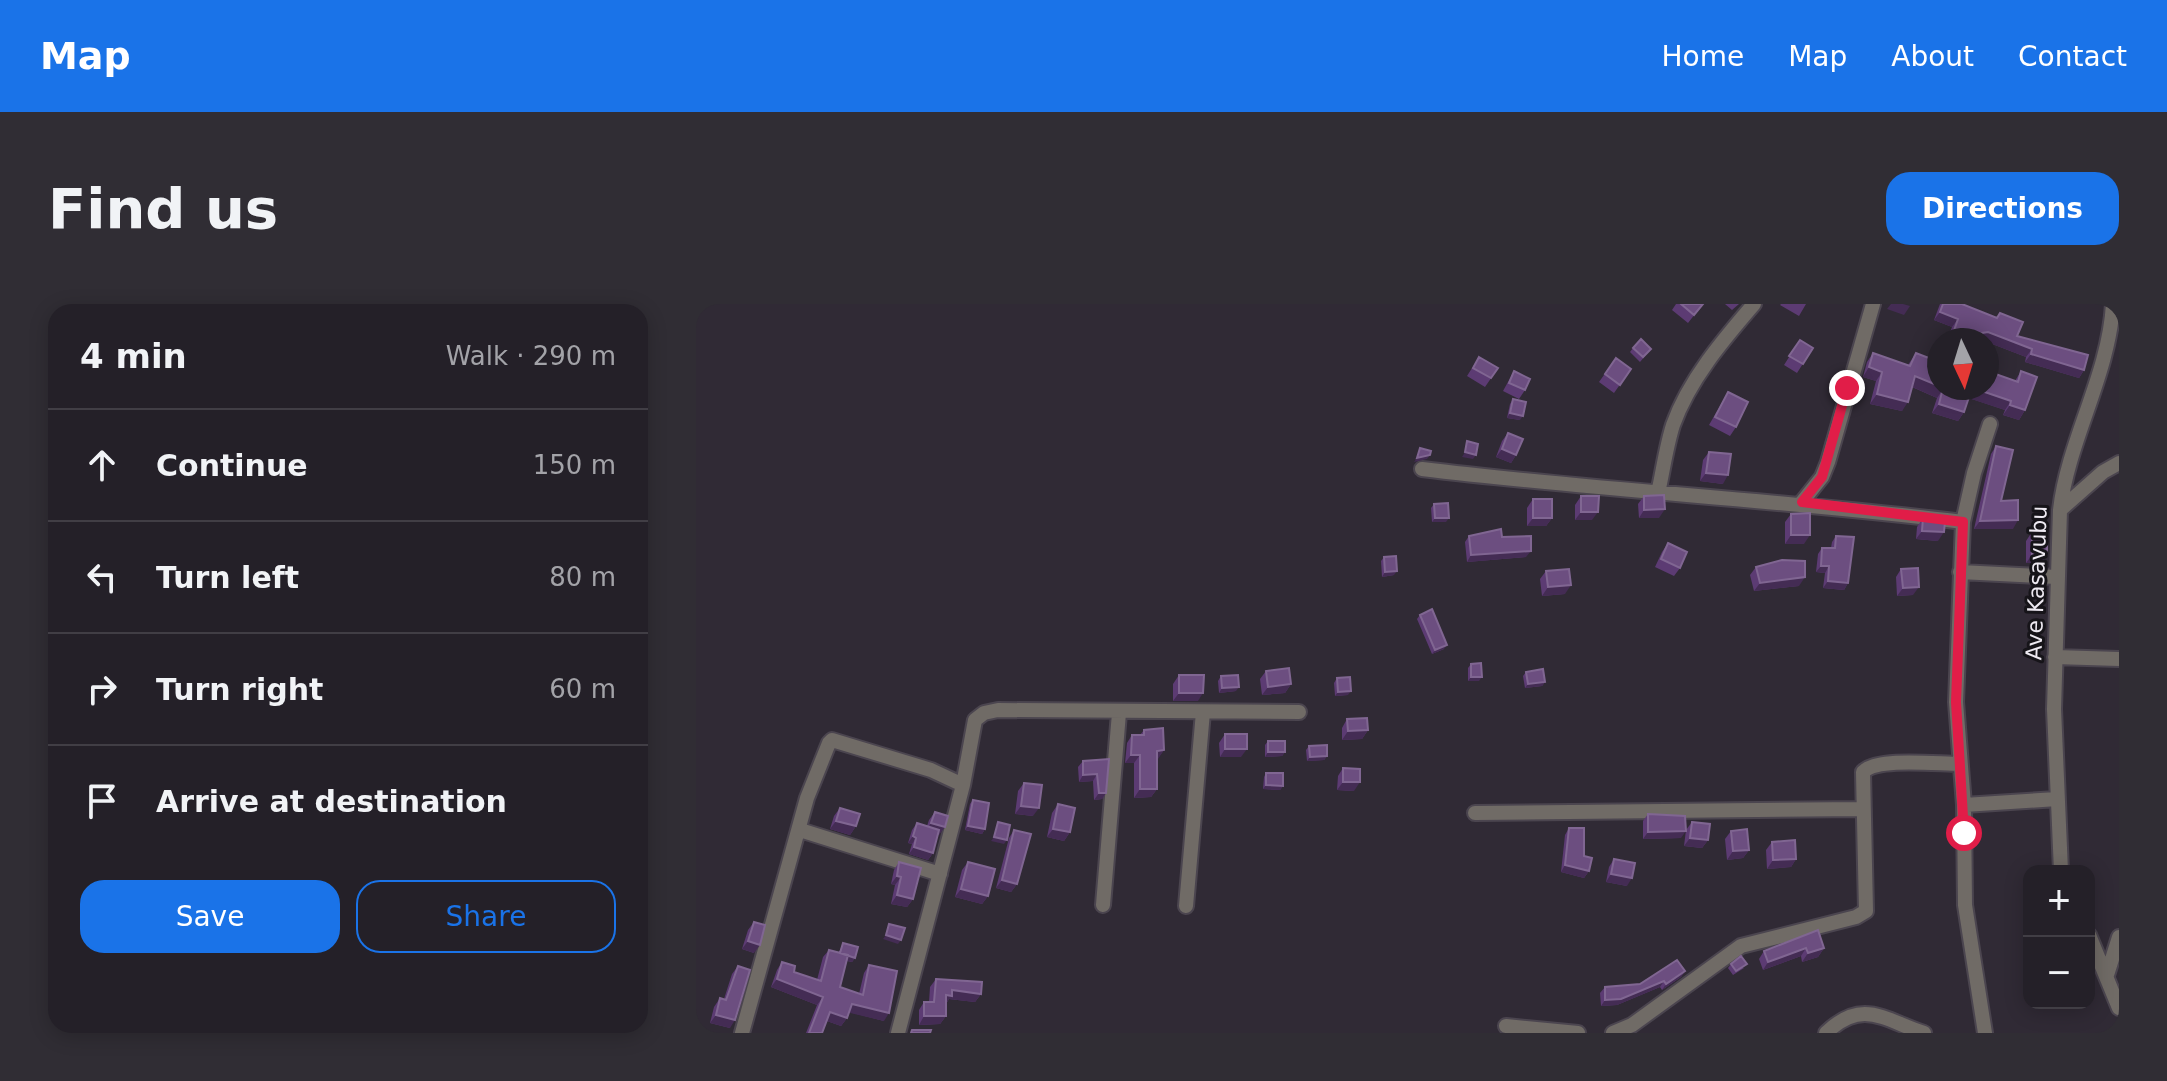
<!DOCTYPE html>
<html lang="en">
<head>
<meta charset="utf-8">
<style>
	:root { --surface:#242028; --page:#302d34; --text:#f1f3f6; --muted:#a3a3a8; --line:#413e45; --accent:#1a73e8 }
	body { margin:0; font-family:"DejaVu Sans",sans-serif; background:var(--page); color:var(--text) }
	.controls { position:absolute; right:24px; bottom:24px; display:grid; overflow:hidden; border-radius:16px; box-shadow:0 4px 20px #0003 }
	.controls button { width:72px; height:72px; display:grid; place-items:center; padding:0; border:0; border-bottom:2px solid var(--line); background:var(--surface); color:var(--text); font:40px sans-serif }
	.compass { position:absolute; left:1231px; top:24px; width:72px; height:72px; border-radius:50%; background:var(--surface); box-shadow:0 4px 20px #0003; rotate:176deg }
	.stop { position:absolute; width:24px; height:24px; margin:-18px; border:6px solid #e11d48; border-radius:50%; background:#fff }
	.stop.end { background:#e11d48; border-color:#fff; box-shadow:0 2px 8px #0008 }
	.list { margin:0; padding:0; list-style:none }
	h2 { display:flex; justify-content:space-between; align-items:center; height:104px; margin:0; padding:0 32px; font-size:34px }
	h2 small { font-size:26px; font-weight:400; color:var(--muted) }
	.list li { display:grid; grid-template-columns:52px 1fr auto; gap:24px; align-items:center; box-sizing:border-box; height:112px; padding:0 32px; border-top:2px solid var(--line) }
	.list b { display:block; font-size:30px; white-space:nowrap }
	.list em { font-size:26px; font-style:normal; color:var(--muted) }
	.actions { display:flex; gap:16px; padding:24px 32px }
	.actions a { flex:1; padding:18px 0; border:2px solid var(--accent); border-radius:24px; text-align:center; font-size:28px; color:var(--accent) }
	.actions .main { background:var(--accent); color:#fff }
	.icon { flex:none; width:44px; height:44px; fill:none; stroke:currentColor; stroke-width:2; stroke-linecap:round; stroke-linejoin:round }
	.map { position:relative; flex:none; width:1423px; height:729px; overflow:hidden; border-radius:24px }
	header { display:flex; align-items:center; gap:48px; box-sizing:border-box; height:112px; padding:0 40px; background:var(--accent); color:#fff }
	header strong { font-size:38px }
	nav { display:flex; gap:44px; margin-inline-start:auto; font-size:28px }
	.intro { display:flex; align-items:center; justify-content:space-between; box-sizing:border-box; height:192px; padding:0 48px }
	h1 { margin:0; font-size:56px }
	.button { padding:20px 36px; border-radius:24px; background:var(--accent); color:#fff; font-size:28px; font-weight:700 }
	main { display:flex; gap:48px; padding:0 48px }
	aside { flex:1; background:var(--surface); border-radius:24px; box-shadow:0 4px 20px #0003 }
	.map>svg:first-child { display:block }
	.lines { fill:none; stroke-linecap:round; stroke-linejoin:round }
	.street-casing { stroke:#4b454f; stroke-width:18 }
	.street { stroke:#706b66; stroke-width:14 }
	.wall { fill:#5c3b73 }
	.shaded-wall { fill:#442c54 }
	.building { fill:#6c4e80; stroke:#806692; stroke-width:2 }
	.route { stroke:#e11d48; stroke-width:10 }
	.labels { text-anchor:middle; stroke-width:6; stroke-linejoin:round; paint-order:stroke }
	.street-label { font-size:22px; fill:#eeeaf2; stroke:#161419 }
</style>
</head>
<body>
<header>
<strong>Map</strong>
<nav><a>Home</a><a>Map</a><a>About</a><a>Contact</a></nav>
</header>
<div class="intro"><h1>Find us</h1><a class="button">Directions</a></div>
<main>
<aside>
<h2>4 min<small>Walk · 290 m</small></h2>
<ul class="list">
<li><svg class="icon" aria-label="ahead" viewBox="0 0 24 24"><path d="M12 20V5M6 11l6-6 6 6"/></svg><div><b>Continue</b></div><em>150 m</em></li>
<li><svg class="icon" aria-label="left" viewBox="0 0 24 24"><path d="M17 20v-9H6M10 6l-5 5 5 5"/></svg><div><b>Turn left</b></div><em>80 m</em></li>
<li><svg class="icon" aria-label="right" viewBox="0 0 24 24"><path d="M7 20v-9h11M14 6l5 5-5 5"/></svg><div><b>Turn right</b></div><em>60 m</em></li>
<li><svg class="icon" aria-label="arrive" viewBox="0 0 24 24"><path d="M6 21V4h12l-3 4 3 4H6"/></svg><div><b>Arrive at destination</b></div></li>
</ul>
<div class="actions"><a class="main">Save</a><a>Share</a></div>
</aside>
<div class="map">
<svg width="1423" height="729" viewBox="0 0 1423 729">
	<rect width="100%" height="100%" fill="#302a35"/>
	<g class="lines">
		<g class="street-casing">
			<path id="street" d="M726,165C906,187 1087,196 1267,218
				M962,189C967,167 970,143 977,121C993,76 1027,36 1058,0
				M1106,198L1126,173L1132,158L1177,0
				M1364,206L1407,168L1423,159
				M1264,268L1360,273
				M1359,353L1423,355
				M1268,501L1361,495
				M779,509L1165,505
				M104,526L244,570
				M1365,567L1358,405L1364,206C1372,136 1413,71 1417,0
				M407,601L423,409
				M490,602L507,408
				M1393,631L1423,704
				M1411,671L1423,633
				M810,722L882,729
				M46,729L111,494L133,439L136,436L235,466L267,481
				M202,729L267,481L279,416L288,409L302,406L603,408
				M917,729L936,721L1045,642L1160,613L1170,607L1167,468C1181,453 1241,460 1263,460
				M1130,729C1167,693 1190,717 1228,729
				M1289,729L1269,601L1268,501L1260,398L1267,218L1278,169L1294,120"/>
		</g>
		<use href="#street" class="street"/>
	</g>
	<path class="wall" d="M980,0H1007L992,19L976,6Z
		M1029,0H1043L1036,6Z
		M1085,0H1110L1103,12L1084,1Z
		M1244,0H1266L1300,14L1304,9L1321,32L1388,66L1383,74L1329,58L1330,53L1291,38V36H1251L1256,23L1238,16Z
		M1104,36L1117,44L1101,69L1088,61Z
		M937,44L955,45L944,58L934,48Z
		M1177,49L1212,61L1220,49L1243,58L1319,77L1325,67L1329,106L1323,116L1307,111L1309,106L1273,94L1268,108L1262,117L1236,109L1241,94L1216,83L1206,107L1174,100L1180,77L1167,73L1171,58Z
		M783,53L802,64L789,83L771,72Z
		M920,54L935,65L918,89L903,78Z
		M818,67L829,86L823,95L807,87Z
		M1032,88L1040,123L1034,132L1013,121Z
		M817,95L824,116L811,114L814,100Z
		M812,129L820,151L815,159L800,153L806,137Z
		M1300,142L1305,197L1317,225H1278L1295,150Z
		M1013,148L1027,180L1004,177L1007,156Z
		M885,192L896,216H879V201Z
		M948,192L963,214H943L942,200Z
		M837,195L856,214L850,222H831V204Z
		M738,200L750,218H736L735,204Z
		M1095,210L1108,240H1089V218Z
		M1227,214L1242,237L1220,235L1221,223Z
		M1336,228L1351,251L1345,259H1330V237Z
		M773,232L806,233L830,253L771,258L769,238Z
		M1140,232L1152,279L1148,286L1127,284L1129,269L1120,268L1122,250L1126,244H1135L1136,238Z
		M972,239L984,264L978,272L959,263L966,248Z
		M688,253L698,271L686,273L685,257Z
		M1060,263L1103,282L1058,287L1054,271Z
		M1205,265L1217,291L1201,292L1200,273Z
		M850,267L869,290L846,292L844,275Z
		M724,311L748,345L736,350L721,315Z
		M775,360L783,377H772V364Z
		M570,367L595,380L589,389L566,391L564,375Z
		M830,368L849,378L846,382L829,384L827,372Z
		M483,371L502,397H477V380Z
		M525,372L540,387L523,389L522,377Z
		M641,374L652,391L639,392L638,379Z
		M651,415L672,426L666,435L646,436V424Z
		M448,426L468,446L461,455V485L455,493L438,494V459H429L431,439L436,431H444Z
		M529,430L545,453H524L523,439Z
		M572,437L589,448L586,452L569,453V441Z
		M613,442L631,452L628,456L611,457L610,446Z
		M413,455L410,489L406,495L398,496L397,477L383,478L382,463L387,457Z
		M647,464L658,487L641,486L642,472Z
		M570,469L587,482L584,486L567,485L568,473Z
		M328,479L337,512L319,510L322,487Z
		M277,496L289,525L286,530L269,526L274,500Z
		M362,500L374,528L368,537L351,533L356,509Z
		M144,504L160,522L154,531L134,525L138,512Z
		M239,508L243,531H242L237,549L232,556L213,550L216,540L212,539L216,526L221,519L231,522L233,516Z
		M952,510L985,534L947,535V517Z
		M996,518L1012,536L1006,544L988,542L990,526Z
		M873,524L888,552L893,567L888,574L865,568L869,531Z
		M318,526L321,580L315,588L300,584L313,534Z
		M1035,527L1053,546L1047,554L1031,556L1029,535Z
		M1076,538L1100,555L1095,563L1071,565L1070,546Z
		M918,555L931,582L910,578L913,563Z
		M203,558L217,595L211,603L195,600L199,581L195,580L198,566Z
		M272,558L292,592L286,600L259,593L266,566Z
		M58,618V649L46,645L52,626Z
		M1122,626L1128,644L1122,653L1106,658L1105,652L1067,666L1063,655L1068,647Z
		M147,639L159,654L156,658L151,657L144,683L163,690L168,669L173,661L188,717L153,708L151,714L145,722L131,717L126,729H110L121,701L75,683L81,666L86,658L98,668L121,676L127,653L133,646L143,648Z
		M1035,660L1048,664L1037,671L1032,664Z
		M42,662L34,724L14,719L18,703L24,694L28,695L36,670Z
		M989,667L985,673L966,686L964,683L921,701L905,702L904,689L909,683L944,680Z
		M240,675L285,690L279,698L253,695L250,700V712L244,720L223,721V706L228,698H233L234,683Z"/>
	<path class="shaded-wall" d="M1195,0H1207L1214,2L1208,11L1191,5Z
		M1244,8L1262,15L1256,23L1238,16Z
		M1292,28L1336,45L1330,53L1291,38V36H1281L1286,29Z
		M1256,32L1273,36H1253Z
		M1335,50L1388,66L1383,74L1329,58Z
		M1173,63L1186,68L1180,77L1167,73Z
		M1219,72L1243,82V84H1248L1241,94L1212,81Z
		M1276,84L1315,97L1309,106L1269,93Z
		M1181,90L1212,98L1206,107L1174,100Z
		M1243,100L1268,108L1262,117L1236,109Z
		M1314,101L1329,106L1323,116L1307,111Z
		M814,109L827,112L824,116L811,114Z
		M806,145L820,151L815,159L800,153Z
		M769,148L780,151L777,155L766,153Z
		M734,151L731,155L718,158L721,154Z
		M1010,169L1032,171L1027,180L1004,177Z
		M969,205L963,214H943L948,206Z
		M885,208H902L896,216H879Z
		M739,214H753L750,218H736Z
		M837,214H856L850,222H831Z
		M1322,216L1317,225H1278L1284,217Z
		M1226,227L1248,228L1242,237L1220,235Z
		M1095,231H1114L1108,240H1089Z
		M835,247L830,253L771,258L775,251Z
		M1336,251H1351L1345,259H1330Z
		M1125,262H1133L1129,269L1120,268Z
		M701,267L698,271L686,273L689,268Z
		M1109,273L1103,282L1058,287L1064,279Z
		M1132,277L1152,279L1148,286L1127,284Z
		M875,281L869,290L846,292L852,283Z
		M1223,283L1217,291L1201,292L1207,284Z
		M751,341L748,345L736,350L739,346Z
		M775,373H786L783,377H772Z
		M849,378L846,382L829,384L832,380Z
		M595,380L589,389L566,391L572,383Z
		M543,383L540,387L523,389L526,384Z
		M655,387L652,391L639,392L642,388Z
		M483,389H507L502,397H477Z
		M672,426L666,435L646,436L652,427Z
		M529,445H551L545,453H524Z
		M468,446L462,455H455L461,447Z
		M572,448H589L586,452L569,453Z
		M435,451H444L438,459H429Z
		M631,452L628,456L611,457L614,453Z
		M401,470L397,477L383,478L387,471Z
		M647,478H664L658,487L641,486Z
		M570,481L587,482L584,486L567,485Z
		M444,485H461L455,493L438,494Z
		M403,489H410L406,495L398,496Z
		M325,502L343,504L337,512L319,510Z
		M140,517L160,522L154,531L134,525Z
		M235,519L249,523L243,531L230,527Z
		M272,522L289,525L286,530L269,526Z
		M357,525L374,528L368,537L351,533Z
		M990,527L985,534L947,535L952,528Z
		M217,532L220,534L216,540L212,539Z
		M298,533L311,536L308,540L295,537Z
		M994,534L1012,536L1006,544L988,542Z
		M218,543L237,549L232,556L213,550Z
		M1053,546L1047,554L1031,556L1037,547Z
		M1100,555L1095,563L1071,565L1077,556Z
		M869,561L893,567L888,574L865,568Z
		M915,570L936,574L931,582L910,578Z
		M201,572L205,573L199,581L195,580Z
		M306,576L321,580L315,588L300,584Z
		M265,585L292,592L286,600L259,593Z
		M201,591L217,595L211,603L195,600Z
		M190,631L205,636L202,640L187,635Z
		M52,637L64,641L58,649L46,645Z
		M1110,644L1105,652L1067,666L1072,658Z
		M1128,644L1122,653L1106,658L1112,649Z
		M144,650L159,654L156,658L141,654Z
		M989,667L985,673L966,686L970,680Z
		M81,675L127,693L121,701L75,683Z
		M968,677L964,683L921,701L905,702L909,696Z
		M256,686L285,690L279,698L253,695L250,700V691Z
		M156,700L193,709L188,717L150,708Z
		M134,708L151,714L145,722L128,716Z
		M20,711L39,716L34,724L14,719Z
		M228,712H250L244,720L223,721Z"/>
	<path class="building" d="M985,0H1007L998,11Z
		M1247,0H1266L1301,14L1304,9L1327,18L1321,32L1392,51L1388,66L1335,50L1336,45L1292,28L1286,29L1284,36H1273L1256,32L1262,15L1244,8Z
		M945,35L955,45L947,53L937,44Z
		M1104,36L1117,44L1107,60L1093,52Z
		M1177,49L1214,62L1220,49L1243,58V82L1219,72L1212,98L1181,90L1186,68L1173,63Z
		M783,53L802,64L795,74L777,64Z
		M920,54L935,65L924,81L909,70Z
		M818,67L834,75L829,86L813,79Z
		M1291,67L1322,78L1325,67L1341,73L1329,106L1314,101L1315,97L1277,84H1291Z
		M1247,84H1276L1268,108L1243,100Z
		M1032,88L1052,98L1040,123L1019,113Z
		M817,95L830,98L827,112L814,109Z
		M812,129L827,135L820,151L806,145Z
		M771,137L782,140L780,151L769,148Z
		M1300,142L1317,146L1305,197L1322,196V216L1284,217Z
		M724,144L735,147L734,151L721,154Z
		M1013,148L1035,150L1032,171L1010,169Z
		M968,191L969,205L948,206V192Z
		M885,192H903L902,208H885Z
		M837,195H856V214H837Z
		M752,199L753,214H739L738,200Z
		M1114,209V231H1095V210Z
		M1227,214L1249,217L1248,228L1226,227Z
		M805,225L806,233L835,232V247L775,251L773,232Z
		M1336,228H1351V251H1336Z
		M1140,232L1158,233L1152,279L1132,277L1133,262H1125L1126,244H1139Z
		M972,239L991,248L984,264L965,255Z
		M700,252L701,267L689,268L688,253Z
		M1086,256L1109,257V273L1064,279L1060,263Z
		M1222,264L1223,283L1207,284L1205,265Z
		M873,265L875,281L852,283L850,267Z
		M736,305L751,341L739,346L724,311Z
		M785,359L786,373H775V360Z
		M593,364L595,380L572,383L570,367Z
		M847,365L849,378L832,380L830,368Z
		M483,371H508L507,389H483Z
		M542,371L543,383L526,384L525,372Z
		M654,373L655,387L642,388L641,374Z
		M671,414L672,426L652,427L651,415Z
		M467,424L468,446L461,447V485H444V451H435L436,431H448V426Z
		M529,430H551V445H529Z
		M572,437H589V448H572Z
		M631,441V452L614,453L613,442Z
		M413,455L410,489H403L401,470L387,471V457Z
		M647,464L664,465V478H647Z
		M570,469H587V482L570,481Z
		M328,479L346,481L343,504L325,502Z
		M277,496L293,499L289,525L272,522Z
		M362,500L379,504L374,528L357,525Z
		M144,504L164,510L160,522L140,517Z
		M239,508L252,512L249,523L235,519Z
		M952,510L989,512L990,527L952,528Z
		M302,518L314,521L311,536L298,533Z
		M996,518L1014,520L1012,536L994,534Z
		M221,519L243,526L237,549L218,543L220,534L217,532Z
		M873,524H888V552L896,554L893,567L869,561Z
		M1051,525L1053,546L1037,547L1035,527Z
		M318,526L335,530L321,580L306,576Z
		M1099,536L1100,555L1077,556L1076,538Z
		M918,555L939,559L936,574L915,570Z
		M203,558L225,564L217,595L201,591L205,573L201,572Z
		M272,558L299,565L292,592L265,585Z
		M58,618L69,621L64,641L52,637Z
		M193,620L209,624L205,636L190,631Z
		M1122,626L1128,644L1112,649L1110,644L1072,658L1068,647Z
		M147,639L162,643L159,654L144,649Z
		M133,646L152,651L144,683L167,691L173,661L201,667L193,709L156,700L151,714L134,708L126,729H113L127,693L81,675L86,658L99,662L98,668L125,677Z
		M1045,652L1051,660L1040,667L1035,660Z
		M981,656L989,667L970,680L968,677L925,695L909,696V683L944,680Z
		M42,662L54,666L39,716L20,711L24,694L30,696Z
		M240,675L286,678L285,690L256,686V692L250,691V712H228V698H238Z
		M216,726H235L234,729H215Z"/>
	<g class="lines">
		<path class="route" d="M1151,84L1126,173L1106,198L1267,218L1260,398L1268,529"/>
	</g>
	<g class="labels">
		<g class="street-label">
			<text transform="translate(1340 279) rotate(-88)" y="8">Ave Kasavubu</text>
		</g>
	</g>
</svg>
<div class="controls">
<button>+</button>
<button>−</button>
</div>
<svg class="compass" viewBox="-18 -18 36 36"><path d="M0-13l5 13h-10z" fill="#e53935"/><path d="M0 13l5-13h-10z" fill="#a3a3a8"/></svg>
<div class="stop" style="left:1268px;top:529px"></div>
<div class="stop end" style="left:1151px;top:84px"></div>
</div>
</main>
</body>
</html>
